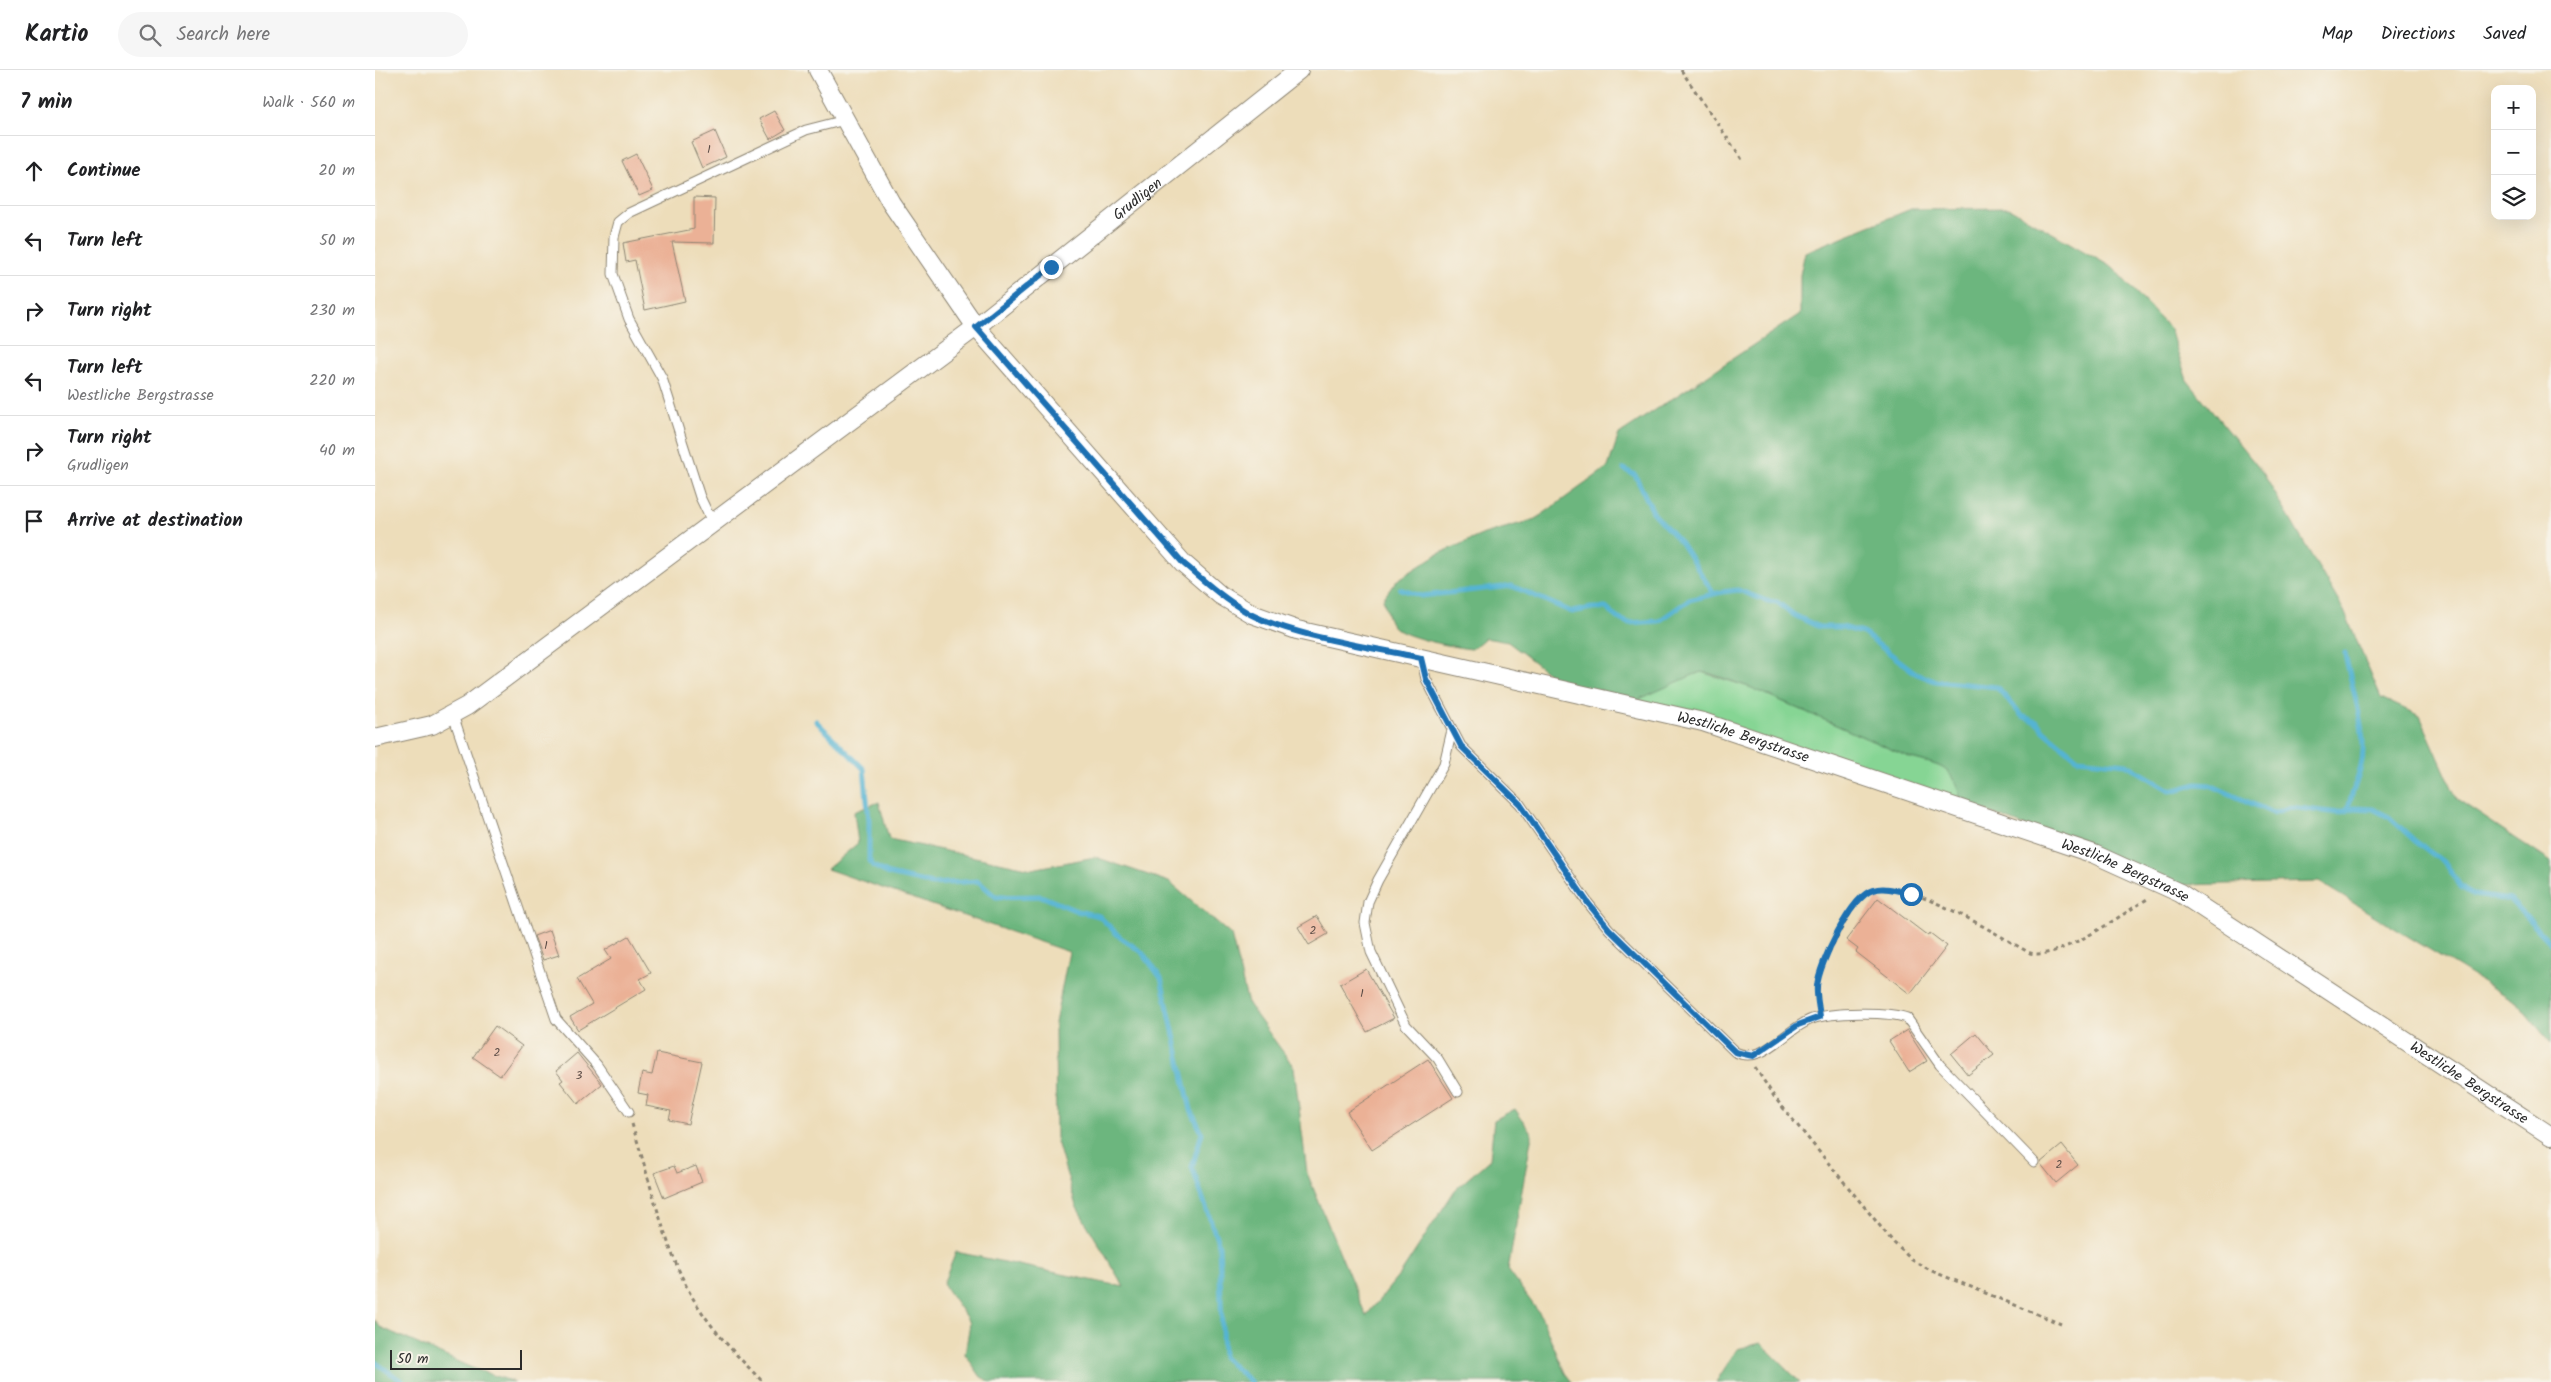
<!DOCTYPE html>
<html lang="en">
<head>
<meta charset="utf-8">
<style>
	:root { --surface:#fff; --page:#f6f6f6; --text:#202124; --muted:#757577; --line:#e0e0e0 }
	body { margin:0; font-family:Kalam,sans-serif; background:var(--page); color:var(--text) }
	.controls { position:absolute; right:15px; top:15px; display:grid; overflow:hidden; border-radius:10px; box-shadow:0 5px 20px #0002 }
	.controls button { width:45px; height:45px; display:grid; place-items:center; padding:0; border:0; border-bottom:1px solid var(--line); background:var(--surface); color:var(--text); font:25px sans-serif }
	.scale { position:absolute; left:15px; bottom:12px; width:132px; box-sizing:border-box; padding-left:5px; border:2px solid #2b2b2b; border-top:0; font-size:14px; line-height:18px; white-space:nowrap; color:#2b2b2b; -webkit-text-stroke:4px #f7f3e8; paint-order:stroke }
	.stop { position:absolute; width:15px; height:15px; margin:-11px; border:4px solid #1f6fb2; border-radius:50%; background:#fff }
	.stop.end { background:#1f6fb2; border-color:#fff; box-shadow:0 1px 5px #0008 }
	.list { margin:0; padding:0; list-style:none }
	h2 { display:flex; justify-content:space-between; align-items:center; height:65px; margin:0; padding:0 20px; font-size:21px }
	h2 small { font-size:16px; font-weight:400; color:var(--muted) }
	.list li { display:grid; grid-template-columns:32px 1fr auto; gap:15px; align-items:center; box-sizing:border-box; height:70px; padding:0 20px; border-top:1px solid var(--line) }
	.list b { display:block; font-size:19px; white-space:nowrap }
	.list p { margin:0; font-size:16px; white-space:nowrap; color:var(--muted) }
	.list em { font-size:16px; font-style:normal; color:var(--muted) }
	.icon { flex:none; width:28px; height:28px; fill:none; stroke:currentColor; stroke-width:2; stroke-linecap:round; stroke-linejoin:round }
	.map { position:relative; flex:none; width:2176px; height:1312px; overflow:hidden }
	header { display:flex; align-items:center; gap:30px; box-sizing:border-box; height:70px; padding:0 25px; background:var(--surface); border-bottom:1px solid var(--line) }
	header strong { font-size:24px }
	nav { display:flex; gap:28px; margin-inline-start:auto; font-size:18px }
	.search { width:350px; height:45px; background:var(--page); display:flex; align-items:center; gap:12px; box-sizing:border-box; padding:0 18px; border-radius:28px; color:var(--muted); font-size:19px }
	main { display:flex }
	aside { flex:1; background:var(--surface) }
	.map>svg:first-child { display:block }
	.green { fill:#86d594; stroke:#588060 }
	.forest { fill:#6cb67e; stroke:#4c7054 }
	.lines { fill:none; stroke-linecap:round; stroke-linejoin:round }
	.stream { stroke:#54b4d3; stroke-width:5 }
	.building { fill:#ebb196 }
	.lane-casing { stroke:#8c8472; stroke-width:11 }
	.street-casing { stroke:#8c8472; stroke-width:20 }
	.path { stroke:#8c8472; stroke-width:3; stroke-dasharray:4 4; stroke-linecap:butt }
	.lane { stroke:#fff; stroke-width:9 }
	.street { stroke:#fff; stroke-width:18 }
	.route { stroke:#1f6fb2; stroke-width:6 }
	.labels { text-anchor:middle; stroke-width:5; stroke-linejoin:round; paint-order:stroke }
	.number-label { font-size:12px; fill:#5b4c46 }
	.street-label { font-size:15px; fill:#2b2b2b; stroke:#f7f3e8 }
</style>
</head>
<body>
<header>
<strong>Kartio</strong>
<div class="search"><svg class="icon" aria-label="search" viewBox="0 0 24 24"><circle cx="10" cy="10" r="6"/><path d="M15 15l6 6"/></svg>Search here</div>
<nav><a>Map</a><a>Directions</a><a>Saved</a></nav>
</header>
<main>
<aside>
<h2>7 min<small>Walk · 560 m</small></h2>
<ul class="list">
<li><svg class="icon" aria-label="ahead" viewBox="0 0 24 24"><path d="M12 20V5M6 11l6-6 6 6"/></svg><div><b>Continue</b></div><em>20 m</em></li>
<li><svg class="icon" aria-label="left" viewBox="0 0 24 24"><path d="M17 20v-9H6M10 6l-5 5 5 5"/></svg><div><b>Turn left</b></div><em>50 m</em></li>
<li><svg class="icon" aria-label="right" viewBox="0 0 24 24"><path d="M7 20v-9h11M14 6l5 5-5 5"/></svg><div><b>Turn right</b></div><em>230 m</em></li>
<li><svg class="icon" aria-label="left" viewBox="0 0 24 24"><path d="M17 20v-9H6M10 6l-5 5 5 5"/></svg><div><b>Turn left</b><p>Westliche Bergstrasse</p></div><em>220 m</em></li>
<li><svg class="icon" aria-label="right" viewBox="0 0 24 24"><path d="M7 20v-9h11M14 6l5 5-5 5"/></svg><div><b>Turn right</b><p>Grudligen</p></div><em>40 m</em></li>
<li><svg class="icon" aria-label="arrive" viewBox="0 0 24 24"><path d="M6 21V4h12l-3 4 3 4H6"/></svg><div><b>Arrive at destination</b></div></li>
</ul>
</aside>
<div class="map">
<svg width="2176" height="1312" viewBox="0 0 2176 1312">
	<rect width="100%" height="100%" fill="#f7f3e8"/>
	<filter id="ink" filterUnits="userSpaceOnUse"><feTurbulence type="fractalNoise" baseFrequency=".02" numOctaves="2"/><feDisplacementMap in="SourceGraphic" scale="10" xChannelSelector="R" yChannelSelector="G"/><feConvolveMatrix kernelMatrix="1 2 1 2 8 2 1 2 1" color-interpolation-filters="sRGB"/></filter>
	<filter id="wash" filterUnits="userSpaceOnUse"><feTurbulence type="fractalNoise" baseFrequency=".0096" numOctaves="4" result="noise"/><feDisplacementMap in="SourceGraphic" scale="20" xChannelSelector="R" yChannelSelector="G"/><feGaussianBlur stdDeviation="1.12" result="paint"/><feColorMatrix in="noise" values="0 0 0 0 0 0 0 0 0 0 0 0 0 0 0 0 0 1.4 0 .05"/><feComposite in="paint" operator="in"/></filter>
	<g filter="url(#wash)">
		<rect width="100%" height="100%" fill="#edddba"/>
		<path class="green" d="M1326,602L1377,618L1536,688C1571,697 1576,696 1587,732L1262,630L1296,613Z"/>
		<path class="forest" d="M1634,138L1738,198L1795,259L1812,310L1888,403L1969,541L2006,628L2045,646L2082,729L2176,792V973L2142,933L1944,812L1805,815L1587,732C1576,696 1571,697 1536,688L1377,618L1336,604L1326,602L1318,605L1262,630L1189,615L1133,572L1110,568L1097,579C1082,578 1025,567 1017,555C1012,548 1011,537 1008,529L1021,511L1063,484L1109,464L1161,449L1233,397L1244,364L1425,244V205L1430,182L1536,139Z
			M504,732L514,769L657,799L720,787L794,812L856,865L873,934L919,997L932,1103L991,1246L1026,1203L1080,1120L1115,1089L1119,1050L1140,1039L1157,1064L1133,1200L1165,1244L1190,1303L1197,1312H616L606,1307L590,1284L595,1253L568,1214L581,1182L749,1217L701,1136L681,1068L680,953L694,882L452,799L483,773L479,742Z
			M0,1250L5,1257L97,1298L139,1312H0Z
			M1386,1273L1425,1312H1341L1362,1279Z"/>
		<g class="lines">
			<path class="stream" d="M1249,399L1260,405L1279,444L1306,473L1339,524
				M1025,519L1046,526L1137,516L1197,542L1217,538H1231L1242,548L1254,553L1284,551L1314,530L1347,522L1363,520L1392,531L1402,532L1419,545L1444,557H1467L1488,563L1542,604L1560,611L1622,617L1647,646L1662,652L1669,661L1703,689L1751,694L1796,721L1822,714L1835,715L1898,743L1915,737L1963,743L1979,738L1998,739L2014,747L2040,771L2071,794L2086,817L2099,825L2135,830L2176,873
				M1970,583C1975,611 1989,652 1988,679C1988,701 1977,719 1973,740
				M441,651L489,699L494,750V789L498,796L514,804L558,814L603,811L621,827L666,826L702,841L724,846L746,868L767,882L786,908L816,1040L827,1063L817,1097L844,1175L848,1287L876,1312
				M0,1292L28,1312"/>
		</g>
		<g id="blocks">
			<path class="building" d="M399,41L410,60L395,69L384,49Z
				M340,61L351,87L327,98L316,72Z
				M261,84L278,120L264,126L247,91Z
				M319,127L340,128L339,173L297,172L310,231L270,240L260,190L251,192L248,173L319,159Z
				M1503,828L1553,866L1555,863L1572,876L1535,924L1481,882L1483,879L1471,870Z
				M942,846L953,864L934,875L923,857Z
				M175,860L184,885L168,890L159,866Z
				M254,866L276,903L265,909L271,919L203,960L195,947L217,934L202,909L236,889L230,880Z
				M991,899L1019,948L992,962L965,914Z
				M120,956L147,976L125,1006L98,987Z
				M1532,960L1552,991L1534,1002L1514,971Z
				M1601,963L1619,985L1593,1005L1576,984Z
				M202,983L227,1014L203,1034L185,1012L188,1010L181,1001Z
				M282,983L327,992L313,1054L294,1050L296,1041L271,1036L273,1025L263,1023L267,1003L277,1005Z
				M1053,989L1078,1028L997,1080L972,1042Z
				M1687,1075L1703,1095L1681,1113L1665,1093Z
				M299,1096L302,1103L321,1096L327,1112L289,1128L279,1103Z"/>
		</g>
	</g>
	<g filter="url(#ink)">
		<use href="#blocks" fill-opacity="0" stroke="#8c8472" stroke-width="1"/>
		<g class="lines">
			<g class="lane-casing">
				<path id="lane" d="M338,454L325,427L287,308L254,249L238,204L239,167L243,152L254,143L431,60L470,50
					M1046,588L1051,609L1086,676L1145,734L1213,833L1234,859L1360,982C1389,996 1411,958 1437,949C1457,942 1512,941 1532,948L1565,995L1659,1092
					M78,645L181,949L222,995L254,1042
					M1077,660L1069,694L1003,810L993,832L990,853L996,882L1031,955L1063,989L1083,1022"/>
			</g>
			<g class="street-casing">
				<g id="street">
					<path id="s1" d="M443,0L516,133L601,257L808,493L845,525L877,544L922,560L1328,652L1719,784L1805,823L2176,1066"/>
					<path id="s2" d="M0,668L57,655L92,636L601,257L924,0"/>
				</g>
			</g>
			<path class="path" d="M1306,0L1368,91
				M1444,936C1439,904 1450,889 1465,861C1473,848 1480,829 1494,822C1527,804 1624,866 1655,883C1684,891 1747,844 1774,828
				M1380,997L1400,1028L1519,1173L1537,1190L1557,1201L1686,1254
				M257,1054C274,1107 291,1184 319,1230C338,1261 362,1286 388,1312"/>
			<use href="#lane" class="lane"/>
			<use href="#street" class="street"/>
		</g>
	</g>
	<g class="lines" filter="url(#ink)">
		<path class="route" d="M676,197L601,257L808,493C830,512 850,530 875,544C920,567 996,577 1046,588L1051,609L1086,676L1145,734L1213,833L1234,859L1360,982L1378,986L1423,955L1445,947C1444,937 1441,926 1442,916C1444,894 1476,826 1498,820C1510,816 1524,821 1536,824"/>
	</g>
	<g class="labels">
		<g class="number-label">
			<text x="334" y="83">1</text>
			<text x="938" y="864">2</text>
			<text x="171" y="879">1</text>
			<text x="987" y="927">1</text>
			<text x="122" y="986">2</text>
			<text x="204" y="1009">3</text>
			<text x="1684" y="1098">2</text>
		</g>
		<g class="street-label">
			<text dy="5" stroke="none"><textPath href="#s2" startOffset="939">Grudligen</textPath></text>
			<text dy="5" stroke="none"><textPath href="#s1" startOffset="1209">Westliche Bergstrasse</textPath></text>
			<text dy="5" stroke="none"><textPath href="#s1" startOffset="1614">Westliche Bergstrasse</textPath></text>
			<text dy="5" stroke="none"><textPath href="#s1" startOffset="2019">Westliche Bergstrasse</textPath></text>
		</g>
	</g>
</svg>
<div class="controls">
<button>+</button>
<button>−</button>
<button><svg class="icon" aria-label="layers" viewBox="0 0 24 24"><path d="M12 4l9 5-9 5-9-5zM3 14l9 5 9-5"/></svg></button>
</div>
<div class="scale">50 m</div>
<div class="stop" style="left:1536px;top:824px"></div>
<div class="stop end" style="left:676px;top:197px"></div>
</div>
</main>
</body>
</html>
